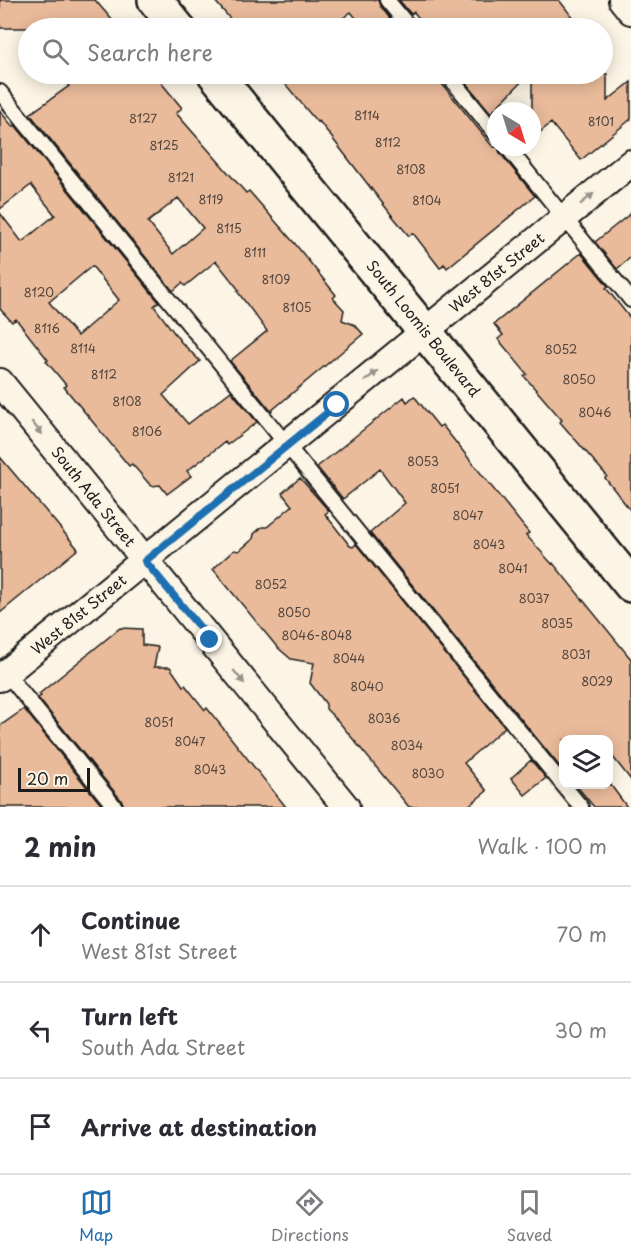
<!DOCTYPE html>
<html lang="en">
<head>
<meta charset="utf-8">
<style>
	:root { --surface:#fff; --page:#f2f2f3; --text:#2b2b33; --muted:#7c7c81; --line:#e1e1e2; --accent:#1f6fb2 }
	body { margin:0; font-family:"Playpen Sans",sans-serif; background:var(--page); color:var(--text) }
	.controls { position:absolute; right:18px; bottom:18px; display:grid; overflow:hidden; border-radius:12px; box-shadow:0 3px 15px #0003 }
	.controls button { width:54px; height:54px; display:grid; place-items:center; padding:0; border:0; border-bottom:2px solid var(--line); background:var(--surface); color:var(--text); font:30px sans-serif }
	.compass { position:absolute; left:487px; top:102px; width:54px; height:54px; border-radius:50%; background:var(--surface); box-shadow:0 3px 15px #0003; rotate:142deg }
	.scale { position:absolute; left:18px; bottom:15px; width:72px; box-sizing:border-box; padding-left:6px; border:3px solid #1c1c1c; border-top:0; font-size:16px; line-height:21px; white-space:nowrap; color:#1c1c1c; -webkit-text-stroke:4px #fcf5e5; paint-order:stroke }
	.stop { position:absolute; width:18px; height:18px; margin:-14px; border:4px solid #1f6fb2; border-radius:50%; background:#fff }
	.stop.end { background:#1f6fb2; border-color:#fff; box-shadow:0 2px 6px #0008 }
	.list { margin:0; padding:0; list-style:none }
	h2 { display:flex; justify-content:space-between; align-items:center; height:78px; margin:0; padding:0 24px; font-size:26px }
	h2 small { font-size:20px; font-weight:400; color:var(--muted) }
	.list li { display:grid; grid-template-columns:39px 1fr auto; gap:18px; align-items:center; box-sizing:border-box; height:96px; padding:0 24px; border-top:2px solid var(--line) }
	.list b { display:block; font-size:22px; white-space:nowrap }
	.list p { margin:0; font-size:20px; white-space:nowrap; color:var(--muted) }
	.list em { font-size:20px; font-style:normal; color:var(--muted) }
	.icon { flex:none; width:33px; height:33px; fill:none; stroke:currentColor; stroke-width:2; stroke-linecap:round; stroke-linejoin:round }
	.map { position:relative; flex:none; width:631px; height:807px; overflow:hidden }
	.search { position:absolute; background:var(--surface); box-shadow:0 3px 15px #0003; left:18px; right:18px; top:18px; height:66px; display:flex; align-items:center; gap:15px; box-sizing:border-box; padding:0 21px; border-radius:33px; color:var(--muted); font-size:22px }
	.sheet { height:366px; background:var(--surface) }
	nav { display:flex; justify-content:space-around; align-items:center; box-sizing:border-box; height:84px; border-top:2px solid var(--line); background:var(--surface); font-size:16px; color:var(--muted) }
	nav a { display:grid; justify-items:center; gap:3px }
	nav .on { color:var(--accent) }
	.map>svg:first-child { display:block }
	.building { fill:#eabb9b; stroke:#1c1c1c; stroke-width:1.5; fill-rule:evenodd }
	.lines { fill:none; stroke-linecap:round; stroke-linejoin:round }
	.service-casing { stroke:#1c1c1c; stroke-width:18 }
	.minor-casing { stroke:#1c1c1c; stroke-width:30 }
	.tertiary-casing { stroke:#1c1c1c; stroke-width:38 }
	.service { stroke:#fcf5e5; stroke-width:14 }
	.minor { stroke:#fcf5e5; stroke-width:26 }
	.tertiary { stroke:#fcf5e5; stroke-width:33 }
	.oneway { fill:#97938b }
	.route { stroke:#1f6fb2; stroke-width:8 }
	.labels { text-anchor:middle; stroke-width:5; stroke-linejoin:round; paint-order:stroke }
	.number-label { font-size:12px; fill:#50443c }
	.street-label { font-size:15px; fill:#1c1c1c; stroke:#fcf5e5 }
</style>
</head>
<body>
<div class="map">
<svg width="631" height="807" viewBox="0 0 631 807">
	<rect width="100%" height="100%" fill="#fcf5e5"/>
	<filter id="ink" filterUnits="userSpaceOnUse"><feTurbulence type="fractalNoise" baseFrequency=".0167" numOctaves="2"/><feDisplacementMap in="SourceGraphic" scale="12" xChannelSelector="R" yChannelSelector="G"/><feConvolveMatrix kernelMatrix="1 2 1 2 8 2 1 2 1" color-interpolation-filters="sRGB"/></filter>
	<g filter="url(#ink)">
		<path class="building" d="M0,0H95L119,28H0Z
			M214,0H378L380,6L396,26L393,28H364L351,12L330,28H238Z
			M399,0H559L581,28H426L414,12L411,14Z
			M59,74H154L182,108L176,113L246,193L249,191L296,245L336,295L333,298L344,310L342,320L355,325L363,334L271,411L230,361L267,331L237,291L239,290L216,261L185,286L182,283L173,291L30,114L69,86ZM178,198L203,228L173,254L148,222Z
			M301,74H434L493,147H498L500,153L535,196L447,268L444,264L440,268L413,233L409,236L390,213L319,121L317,122L286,85Z
			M467,74H529L491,113L462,78Z
			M532,74H607V101L631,82V119L581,160L551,123L532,139Z
			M0,111L13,127L15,125L159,302L154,306L181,342L200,361L163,395L188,424L231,391L257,422L227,445L225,442L187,471L191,476L167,494L160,485L151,486L132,464L129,466L64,387L66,385L46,361L48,360L16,319L12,322L0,309V213L22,242L55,215L31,185L0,209ZM92,266L119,300L77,336L49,302Z
			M631,213V257L617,269L595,242Z
			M581,253L608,286L606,288L631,319V511L605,478L607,476L560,422L562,420L524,376L527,374L498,339L503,335L494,324Z
			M414,396L439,427L442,425L462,450L529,533L526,535L552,564L553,563L631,659V780L609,752V740H564V770L560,767L370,533L405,503L380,469L343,499L317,467L404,397L407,402Z
			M0,457L78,549L0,613Z
			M300,478L329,511L325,514L350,546L353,547L356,544L505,727L464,763L487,791L467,807H409L339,722L326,709V704L310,683L314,663L291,659L277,647L213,569L234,550L239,551L253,539L254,534L262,527H267L292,506L282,493Z
			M120,628L142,629V645L158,647L154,667H170L183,686L185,685L205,710L207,708L286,807H124L122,801L38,698L41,696L39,694Z
			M24,709L103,807H0V726Z
			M531,760L546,778L525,795L511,778Z
			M575,784H610L627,807H594Z"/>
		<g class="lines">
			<g class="service-casing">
				<path id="service" d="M387,0L410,28
					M447,74L496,134
					M0,92L581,807
					M507,147L631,300
					M3,669L115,807"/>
			</g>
			<g class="minor-casing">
				<path id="minor" d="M622,0L631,11
					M0,382L346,807
					M0,678L631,163"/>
			</g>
			<g class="tertiary-casing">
				<path id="tertiary" d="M155,0L178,28
					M215,74L631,585"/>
			</g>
			<use href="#service" class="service"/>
			<use href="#minor" class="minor"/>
			<use href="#tertiary" class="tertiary"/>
		</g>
		<defs><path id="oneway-solid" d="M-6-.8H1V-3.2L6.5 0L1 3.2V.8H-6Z" transform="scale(1.5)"/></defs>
		<g class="oneway">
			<use href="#oneway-solid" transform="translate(587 199) rotate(-39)"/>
			<use href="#oneway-solid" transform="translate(371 376) rotate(-39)"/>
			<use href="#oneway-solid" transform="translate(37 428) rotate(51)"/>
			<use href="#oneway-solid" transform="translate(239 677) rotate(51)"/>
		</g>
	</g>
	<g class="lines" filter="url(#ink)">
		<path class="route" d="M210,640L145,561L337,405"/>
	</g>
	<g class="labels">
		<g class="number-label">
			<text x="367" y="120">8114</text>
			<text x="143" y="123">8127</text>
			<text x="601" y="126">8101</text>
			<text x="388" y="147">8112</text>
			<text x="164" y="150">8125</text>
			<text x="411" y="174">8108</text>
			<text x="181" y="182">8121</text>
			<text x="211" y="204">8119</text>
			<text x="427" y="205">8104</text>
			<text x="229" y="233">8115</text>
			<text x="255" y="257">8111</text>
			<text x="276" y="284">8109</text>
			<text x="39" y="297">8120</text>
			<text x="297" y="312">8105</text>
			<text x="47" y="333">8116</text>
			<text x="83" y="353">8114</text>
			<text x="561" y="354">8052</text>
			<text x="104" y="379">8112</text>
			<text x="579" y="384">8050</text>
			<text x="127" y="406">8108</text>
			<text x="595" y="417">8046</text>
			<text x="147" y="436">8106</text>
			<text x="423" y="466">8053</text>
			<text x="445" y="493">8051</text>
			<text x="468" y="520">8047</text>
			<text x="489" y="549">8043</text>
			<text x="513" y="573">8041</text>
			<text x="271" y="589">8052</text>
			<text x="534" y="603">8037</text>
			<text x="294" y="617">8050</text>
			<text x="557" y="628">8035</text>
			<text x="317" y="640">8046-8048</text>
			<text x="576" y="659">8031</text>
			<text x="349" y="663">8044</text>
			<text x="597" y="686">8029</text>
			<text x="367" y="691">8040</text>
			<text x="384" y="723">8036</text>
			<text x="159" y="727">8051</text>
			<text x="190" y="746">8047</text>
			<text x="407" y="750">8034</text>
			<text x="210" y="774">8043</text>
			<text x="428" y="778">8030</text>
		</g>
		<g class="street-label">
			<text transform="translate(497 273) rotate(-39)" y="5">West 81st Street</text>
			<text transform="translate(423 329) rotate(51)" y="5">South Loomis Boulevard</text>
			<text transform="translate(93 497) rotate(51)" y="5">South Ada Street</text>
			<text transform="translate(79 615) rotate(-39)" y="5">West 81st Street</text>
		</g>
	</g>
</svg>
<div class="controls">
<button><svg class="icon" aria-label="layers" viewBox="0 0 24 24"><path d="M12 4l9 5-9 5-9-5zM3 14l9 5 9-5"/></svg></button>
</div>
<svg class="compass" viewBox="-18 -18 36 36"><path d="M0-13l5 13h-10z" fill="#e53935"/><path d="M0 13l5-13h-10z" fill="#7c7c81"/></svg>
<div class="scale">20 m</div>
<div class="stop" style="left:337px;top:405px"></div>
<div class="stop end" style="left:210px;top:640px"></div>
<div class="search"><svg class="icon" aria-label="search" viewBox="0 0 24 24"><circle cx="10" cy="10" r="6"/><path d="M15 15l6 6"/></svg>Search here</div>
</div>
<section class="sheet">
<h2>2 min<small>Walk · 100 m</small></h2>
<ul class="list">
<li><svg class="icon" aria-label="ahead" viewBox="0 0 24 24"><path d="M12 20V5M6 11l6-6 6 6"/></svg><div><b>Continue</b><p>West 81st Street</p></div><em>70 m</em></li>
<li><svg class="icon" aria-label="left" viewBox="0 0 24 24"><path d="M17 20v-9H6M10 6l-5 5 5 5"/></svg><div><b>Turn left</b><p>South Ada Street</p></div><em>30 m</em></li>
<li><svg class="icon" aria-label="arrive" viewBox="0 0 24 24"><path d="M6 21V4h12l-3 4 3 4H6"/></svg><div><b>Arrive at destination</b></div></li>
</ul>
</section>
<nav>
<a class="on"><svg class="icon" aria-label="map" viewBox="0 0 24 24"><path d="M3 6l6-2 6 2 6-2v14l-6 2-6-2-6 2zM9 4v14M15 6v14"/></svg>Map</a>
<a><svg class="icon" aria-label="directions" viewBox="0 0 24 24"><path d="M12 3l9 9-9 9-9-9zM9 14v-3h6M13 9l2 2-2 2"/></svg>Directions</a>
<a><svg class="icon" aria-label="saved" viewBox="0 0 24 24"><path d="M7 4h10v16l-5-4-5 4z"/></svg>Saved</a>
</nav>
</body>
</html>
